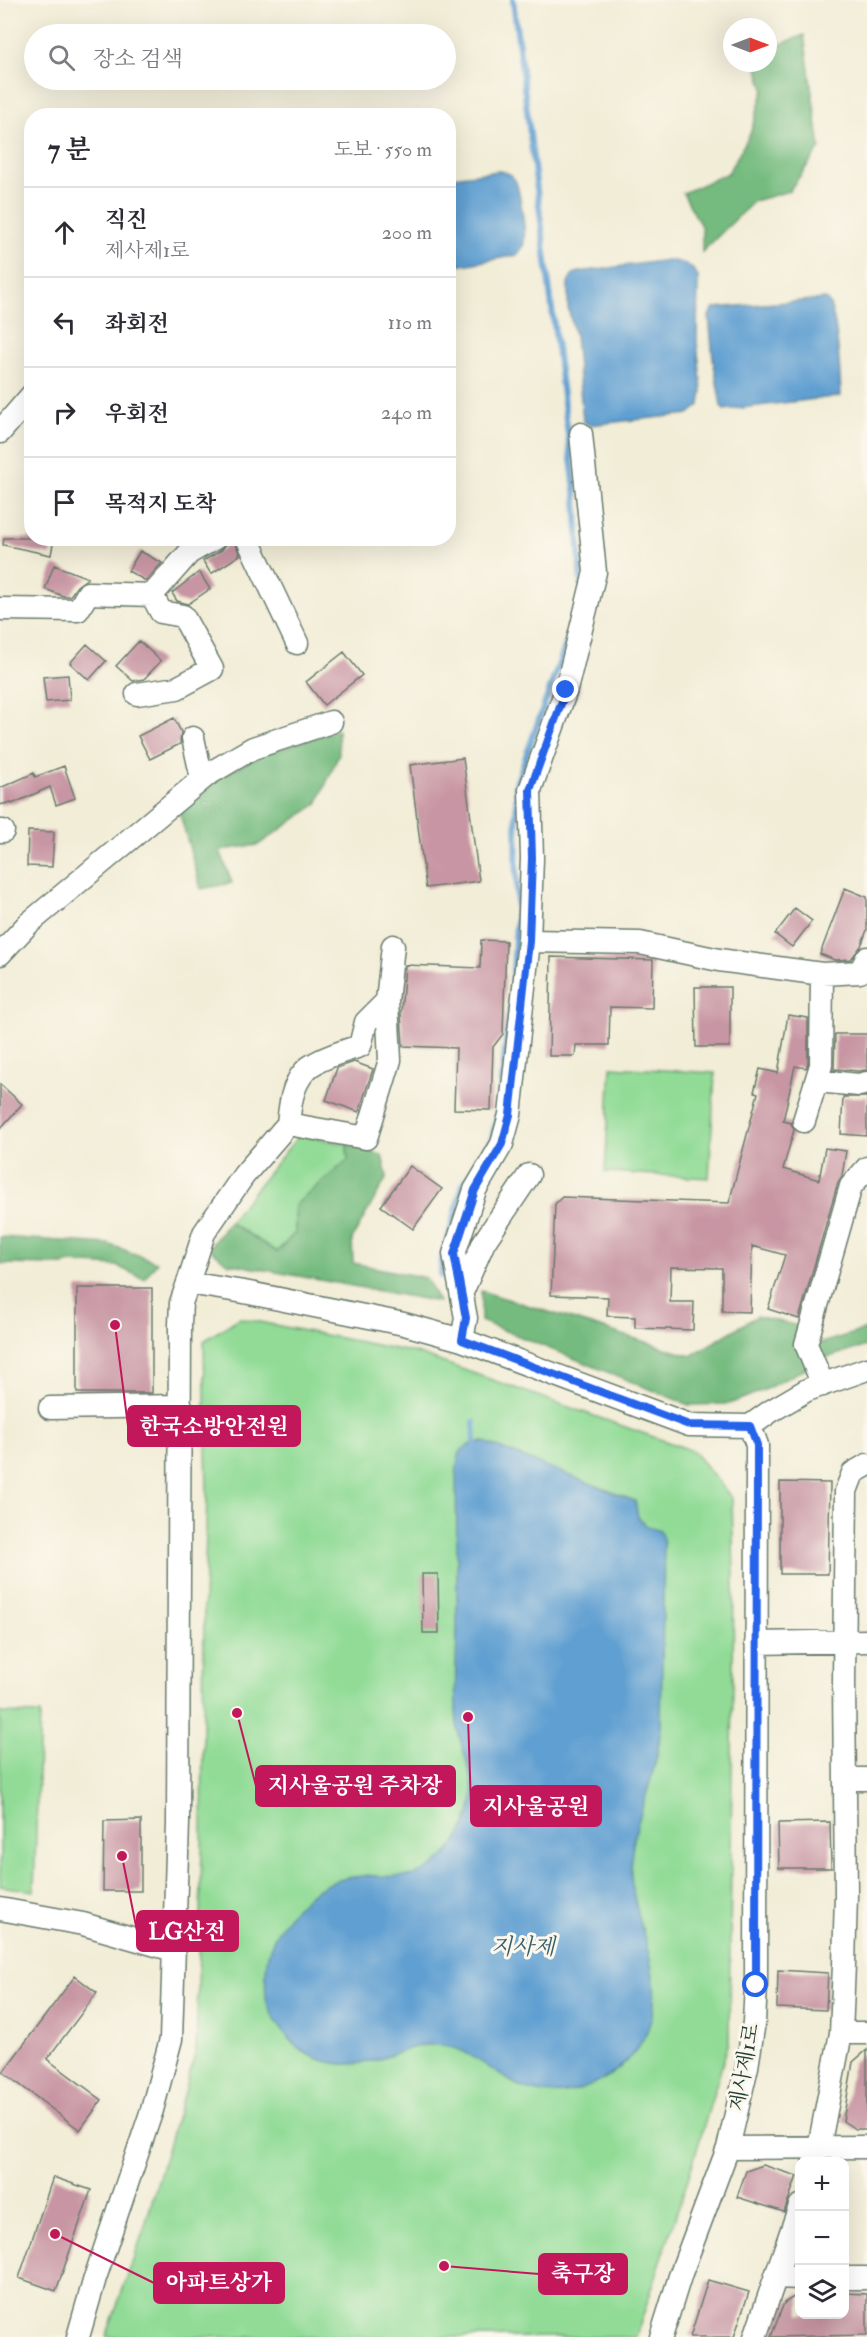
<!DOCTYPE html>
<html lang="ko">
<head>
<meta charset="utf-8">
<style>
	:root { --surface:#fff; --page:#f2f2f3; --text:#2b2b33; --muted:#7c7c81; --line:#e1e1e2 }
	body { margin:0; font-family:"IM FELL Double Pica","Noto Serif KR",serif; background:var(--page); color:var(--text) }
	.controls { position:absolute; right:18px; bottom:18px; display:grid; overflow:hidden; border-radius:12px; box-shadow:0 6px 24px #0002 }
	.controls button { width:54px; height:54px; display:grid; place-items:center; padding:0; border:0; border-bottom:2px solid var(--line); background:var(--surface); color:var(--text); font:30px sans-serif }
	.compass { position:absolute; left:723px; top:18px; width:54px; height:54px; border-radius:50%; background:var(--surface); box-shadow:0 6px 24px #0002; rotate:90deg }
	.stop { position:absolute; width:18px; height:18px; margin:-14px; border:4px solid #2563eb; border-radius:50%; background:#fff }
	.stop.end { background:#2563eb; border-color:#fff; box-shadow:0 2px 6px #0008 }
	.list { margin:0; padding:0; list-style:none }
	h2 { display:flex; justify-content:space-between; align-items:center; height:78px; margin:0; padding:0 24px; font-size:26px }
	h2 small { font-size:20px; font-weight:400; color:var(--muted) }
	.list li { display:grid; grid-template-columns:39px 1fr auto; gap:18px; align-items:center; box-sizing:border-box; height:90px; padding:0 24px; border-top:2px solid var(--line) }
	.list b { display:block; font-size:22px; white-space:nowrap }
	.list p { margin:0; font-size:20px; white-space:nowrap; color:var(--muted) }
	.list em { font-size:20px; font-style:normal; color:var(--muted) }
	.icon { flex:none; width:33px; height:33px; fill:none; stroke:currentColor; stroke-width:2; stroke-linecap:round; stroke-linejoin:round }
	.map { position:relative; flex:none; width:867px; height:2337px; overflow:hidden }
	.search { position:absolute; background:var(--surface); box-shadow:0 6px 24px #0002; left:24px; top:24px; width:432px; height:66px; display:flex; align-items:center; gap:15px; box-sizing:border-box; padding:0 21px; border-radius:33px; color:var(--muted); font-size:22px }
	.panel { position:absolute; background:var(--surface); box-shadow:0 6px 24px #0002; left:24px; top:108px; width:432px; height:438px; border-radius:24px }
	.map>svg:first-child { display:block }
	.green { fill:#91db96; stroke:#588c65; stroke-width:1.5 }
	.forest { fill:#74bb7f; stroke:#4a7c5a; stroke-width:1.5 }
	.water { fill:#5e9fd1; stroke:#3e6e82; stroke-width:1.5 }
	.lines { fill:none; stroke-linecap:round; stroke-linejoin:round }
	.stream { stroke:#5e9fd1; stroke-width:6 }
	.building { fill:#c795a3 }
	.minor-casing { stroke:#697b6d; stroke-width:25 }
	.minor { stroke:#fff; stroke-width:22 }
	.route { stroke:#2563eb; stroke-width:8 }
	.labels { text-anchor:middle; stroke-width:6; stroke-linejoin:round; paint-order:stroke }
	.street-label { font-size:21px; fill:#1f3d34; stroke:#fbf7ec }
	.water-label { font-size:22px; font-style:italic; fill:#355f6b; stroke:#fbf7ec }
	.leader { fill:none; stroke:#c2185b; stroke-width:2 }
	.callout-dot { fill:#c2185b; stroke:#fbf7ec; stroke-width:2 }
	.callout { fill:#c2185b; stroke:#c2185b; stroke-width:2 }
	.callout-label { font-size:22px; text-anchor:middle; font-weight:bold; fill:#fff }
</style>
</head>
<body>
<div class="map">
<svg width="867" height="2337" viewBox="0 0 867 2337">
	<rect width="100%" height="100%" fill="#fbf7ec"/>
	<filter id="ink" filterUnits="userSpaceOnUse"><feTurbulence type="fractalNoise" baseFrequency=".0167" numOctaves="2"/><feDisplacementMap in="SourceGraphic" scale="12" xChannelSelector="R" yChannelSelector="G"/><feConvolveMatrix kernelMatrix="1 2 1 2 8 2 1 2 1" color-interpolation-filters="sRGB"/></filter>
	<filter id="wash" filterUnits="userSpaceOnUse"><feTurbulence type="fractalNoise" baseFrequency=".008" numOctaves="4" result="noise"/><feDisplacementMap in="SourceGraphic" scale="24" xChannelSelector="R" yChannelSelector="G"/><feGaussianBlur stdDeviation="1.35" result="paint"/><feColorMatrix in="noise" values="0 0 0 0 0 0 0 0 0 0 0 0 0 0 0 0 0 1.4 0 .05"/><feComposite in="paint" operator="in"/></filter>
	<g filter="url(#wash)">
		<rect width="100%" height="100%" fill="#f2edd7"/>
		<path class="green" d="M611,1067L715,1073L709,1178L605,1172Z
			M299,1135L347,1144L348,1160L295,1205V1233L277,1252L229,1222Z
			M239,1318L416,1353L693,1451L732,1498L734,1577L729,2042L689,2176L636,2337H106L143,2232L196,2051L202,1850L204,1604L207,1493L204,1341Z
			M0,1713L40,1714L34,1891L0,1886Z"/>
		<path class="forest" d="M804,35L820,148L789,191L754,201L702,252V228L683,193L728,173L750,134L764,89L756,63H768V49Z
			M338,730L339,754L317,804L258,845L220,850L232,883L201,889L178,807L215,780L265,753Z
			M347,1144L382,1155L387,1177L352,1239L353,1263L426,1278L439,1302L227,1263L209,1248L229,1222L277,1252L295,1233V1205L348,1160Z
			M0,1237L108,1244L157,1262L144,1279L117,1266L71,1263L63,1265L0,1264Z
			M481,1291L691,1356L757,1316L803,1327L810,1366L762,1391L729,1404L689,1405L481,1321Z
			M867,1329V1346L821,1359L815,1345Z"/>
		<path class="water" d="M499,171C505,172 511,173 515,180C520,190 526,232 524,243C523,249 520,251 517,255L463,265L455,263L449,254V180L452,177Z
			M668,260C682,262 691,263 698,277L697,342L702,391L700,405L689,414L589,425L583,421L575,336L568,308V283L573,274L579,272Z
			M826,299C838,309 840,378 841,396L724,410L721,406L713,359L709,316L714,308Z
			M484,1442L635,1501L638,1517L647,1526L660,1531L664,1542L661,1729C659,1741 658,1753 655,1764C646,1800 629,1838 631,1875C635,1931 674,1987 642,2041C618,2080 570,2104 526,2089C494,2077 473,2047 437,2045C412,2043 392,2057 369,2062C339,2068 304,2061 286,2035C278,2024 268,2012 266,1998C265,1982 265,1963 270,1948C280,1920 309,1888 339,1880C383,1866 412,1895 450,1850C463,1833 474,1814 473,1792C472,1768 459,1746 457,1723C454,1695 456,1665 457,1637C457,1583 457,1528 456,1473C458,1451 460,1444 484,1442Z"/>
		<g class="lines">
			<path class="stream" d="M513,0L576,498L581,585
				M441,1276V1263L463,1185L492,1140L498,1112L512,994L517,910L516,784L567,641
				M474,1422L475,1442"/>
		</g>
		<g id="blocks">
			<path class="building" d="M4,538H54L51,555L3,545Z
				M233,538L240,555L211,574L203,561L222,550L228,541Z
				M140,551L162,563L146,581L128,571Z
				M54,565L88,578L77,586L70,596H63L45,589Z
				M199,572L210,589L188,604L177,601L172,593Z
				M139,641L161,661L144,679L133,681L116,666Z
				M87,644L106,661L89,680L70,663Z
				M344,652L362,675L324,705L306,682Z
				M68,675L70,700L46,702L43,677Z
				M174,718L181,732L180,744L150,759L138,736Z
				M463,758L479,881L426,888L410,765Z
				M64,766L75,798L56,805L50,787L12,804L11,802L0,805V788L34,773L35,777Z
				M28,831L54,832L52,867L27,866Z
				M845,888L867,897V930L861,946L851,959L835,960L820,954Z
				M795,908L812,921L792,947L775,934Z
				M481,940L506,941L503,1034L493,1047L491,1110L454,1109L456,1048L403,1046L401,1014L405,965L480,968Z
				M551,957L653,960L652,1008L610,1007L609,1045H576L575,1056H549Z
				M695,987H730V1047H696Z
				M788,1015L808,1018V1063L806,1068L795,1066L783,1121L791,1123L794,1130L783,1169L819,1180L825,1148L846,1151L842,1176L838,1182L799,1319L768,1309L785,1255L752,1246L750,1312L722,1311V1268L671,1267L670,1302H694L693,1330L635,1328V1317L607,1316L608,1297L551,1295L555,1204L562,1197L729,1203L758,1093L754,1092L760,1069L778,1073Z
				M835,1034H867V1070L858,1071L834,1069Z
				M354,1062L373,1069L359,1112L326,1100L337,1068Z
				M0,1084L22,1104L0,1129Z
				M843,1097H867V1136L841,1134Z
				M410,1166L442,1189L413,1229L381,1206Z
				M77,1288H152V1393H77Z
				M780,1482L830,1483L828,1574H780Z
				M422,1574H438L439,1633H423Z
				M141,1820V1891H103L104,1821Z
				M830,1822L831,1868H779L778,1823Z
				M778,1970L828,1973L826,2010L777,2008Z
				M75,1976L97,1993L47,2059L102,2100L80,2130L3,2072Z
				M867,2050V2129H855L843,2121L853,2062Z
				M763,2165L797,2176L784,2212L737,2197L746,2171Z
				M53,2177L91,2190L56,2291L19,2278Z
				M708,2280L749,2292L734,2337H690Z
				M800,2293V2314H844V2293L867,2294V2335L771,2337L784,2303Z"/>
		</g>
	</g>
	<g filter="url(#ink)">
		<use href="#blocks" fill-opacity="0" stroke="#697b6d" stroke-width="1.5"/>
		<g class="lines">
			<g class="minor-casing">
				<path id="minor" d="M0,432L32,395
					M247,538L297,643
					M0,609L78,610L88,593L152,595L189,553L215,538
					M137,694L177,688L212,669L183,616L161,612L152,595
					M193,738L202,779
					M0,831H3
					M529,941L640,943L719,960L822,974L821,1065L804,1121
					M0,954L28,924L207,775L253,748L331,722
					M822,974L860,972L867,958
					M817,1081L859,1085L867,1083
					M288,1124C290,1105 292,1085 305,1071C312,1061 347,1050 360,1046L366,1022L387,1001
					M188,1283L204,1233L244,1175L288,1124L366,1138L390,1060L387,1001L393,946
					M463,1290L484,1242L529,1175
					M462,1340L466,1318L454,1254L475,1190L502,1144L510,1115L529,941L532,858L530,790L566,690L595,572L581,434
					M823,1385L806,1344L851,1186L867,1168
					M50,1408L181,1406
					M756,1643L867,1641
					M845,1779H867
					M0,1909L83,1924L173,1950
					M841,2033H867
					M728,2148L867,2147
					M814,2162L819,2147L841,2033L844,1965L846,1895L844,1682L846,1491L853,1473L867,1465
					M776,2277L800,2278
					M844,2278H867
					M78,2337L95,2278L152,2110L171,2039L178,1823L180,1324L181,1303L188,1283L244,1292L404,1324L462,1340L689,1425L750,1426L771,1411L807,1390L867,1369
					M661,2337L681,2273L728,2148L747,2067L754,2022L756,1985L757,1445L750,1426
					M755,2337L800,2206"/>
			</g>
			<use href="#minor" class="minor"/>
		</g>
	</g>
	<g class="lines" filter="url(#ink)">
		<path class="route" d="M566,690L530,790L532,858L529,941L510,1115L502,1144L475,1190L454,1254L466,1318L462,1340L689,1425L750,1426L757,1445L756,1985"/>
	</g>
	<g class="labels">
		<g class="street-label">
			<text transform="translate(744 2067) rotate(-80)" y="7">제사제1로</text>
		</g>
		<g class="water-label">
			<text x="523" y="1954">지사제</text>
		</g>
	</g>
	<path class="leader" d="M115 1325L128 1426M237 1713L256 1786M468 1717L471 1806M122 1856L137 1931M444 2266L539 2274M55 2234L154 2283"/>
	<g class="callout-dot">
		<circle cx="115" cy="1325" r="6"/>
		<circle cx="237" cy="1713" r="6"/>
		<circle cx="468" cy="1717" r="6"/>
		<circle cx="122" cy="1856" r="6"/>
		<circle cx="444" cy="2266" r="6"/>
		<circle cx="55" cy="2234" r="6"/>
	</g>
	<g class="callout">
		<rect x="128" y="1406" width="172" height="40" rx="6"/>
		<rect x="256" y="1766" width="199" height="40" rx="6"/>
		<rect x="471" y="1786" width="130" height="40" rx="6"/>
		<rect x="137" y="1911" width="101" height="40" rx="6"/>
		<rect x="539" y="2254" width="88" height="40" rx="6"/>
		<rect x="154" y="2263" width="130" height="40" rx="6"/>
	</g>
	<g class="callout-label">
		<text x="214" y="1434">한국소방안전원</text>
		<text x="355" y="1793">지사울공원 주차장</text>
		<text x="536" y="1814">지사울공원</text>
		<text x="187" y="1939">LG산전</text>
		<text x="583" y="2281">축구장</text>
		<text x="219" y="2290">아파트상가</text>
	</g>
</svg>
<div class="controls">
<button>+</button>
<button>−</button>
<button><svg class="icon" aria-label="layers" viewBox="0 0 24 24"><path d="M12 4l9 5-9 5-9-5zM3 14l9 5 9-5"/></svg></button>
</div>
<svg class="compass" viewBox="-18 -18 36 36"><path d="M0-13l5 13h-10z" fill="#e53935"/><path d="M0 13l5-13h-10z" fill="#7c7c81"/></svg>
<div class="stop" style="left:756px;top:1985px"></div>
<div class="stop end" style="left:566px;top:690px"></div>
<div class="search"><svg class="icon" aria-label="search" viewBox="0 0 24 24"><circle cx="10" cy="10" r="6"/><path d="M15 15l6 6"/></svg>장소 검색</div>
<section class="panel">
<h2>7 분<small>도보 · 550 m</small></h2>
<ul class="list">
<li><svg class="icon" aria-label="ahead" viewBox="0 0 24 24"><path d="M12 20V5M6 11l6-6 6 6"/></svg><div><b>직진</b><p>제사제1로</p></div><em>200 m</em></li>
<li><svg class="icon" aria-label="left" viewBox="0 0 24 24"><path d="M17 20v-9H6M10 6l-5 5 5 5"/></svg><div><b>좌회전</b></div><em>110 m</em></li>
<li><svg class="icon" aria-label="right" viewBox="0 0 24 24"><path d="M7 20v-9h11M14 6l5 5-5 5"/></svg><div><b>우회전</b></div><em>240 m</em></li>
<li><svg class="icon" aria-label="arrive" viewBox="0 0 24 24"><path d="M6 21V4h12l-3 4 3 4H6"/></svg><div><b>목적지 도착</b></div></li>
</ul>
</section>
</div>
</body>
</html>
